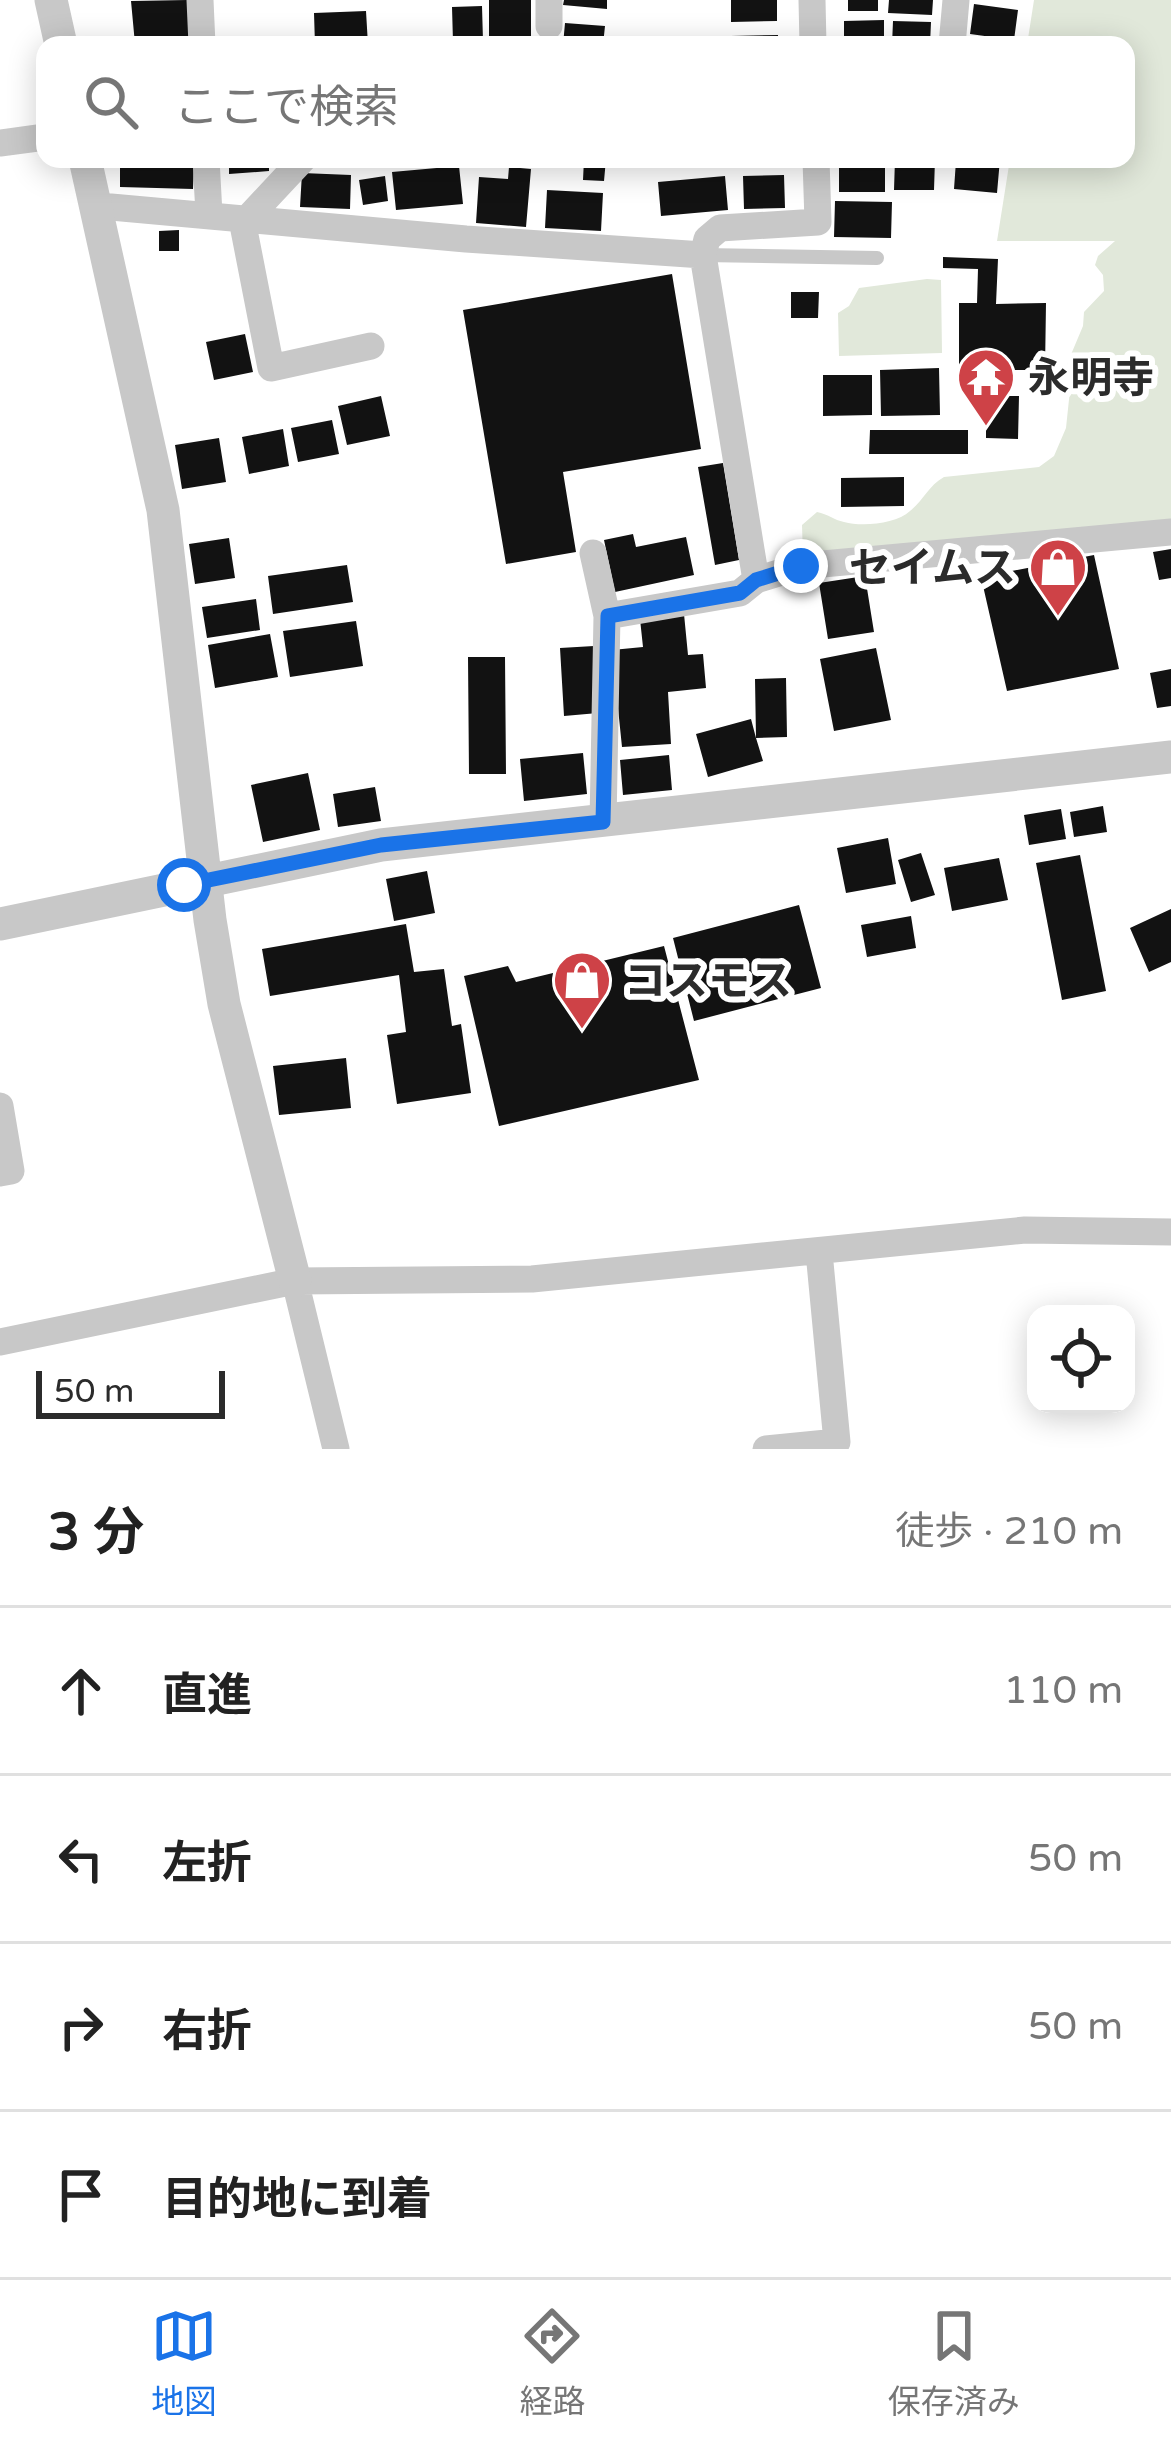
<!DOCTYPE html>
<html lang="ja">
<head>
<meta charset="utf-8">
<style>
	:root { --surface:#fff; --page:#f6f6f6; --text:#222; --muted:#767676; --line:#e0e0e0; --accent:#1a73e8 }
	body { margin:0; font-family:"Varela Round","Noto Sans JP",sans-serif; background:var(--page); color:var(--text) }
	.controls { position:absolute; right:36px; bottom:36px; display:grid; overflow:hidden; border-radius:24px; box-shadow:0 6px 30px #0003 }
	.controls button { width:108px; height:108px; display:grid; place-items:center; padding:0; border:0; border-bottom:3px solid var(--line); background:var(--surface); color:var(--text); font:60px sans-serif }
	.scale { position:absolute; left:36px; bottom:30px; width:189px; box-sizing:border-box; padding-left:12px; border:6px solid #2b2b2b; border-top:0; font-size:33px; line-height:42px; white-space:nowrap; color:#2b2b2b; -webkit-text-stroke:9px #fff; paint-order:stroke }
	.stop { position:absolute; width:36px; height:36px; margin:-27px; border:9px solid #1a73e8; border-radius:50%; background:#fff }
	.stop.end { background:#1a73e8; border-color:#fff; box-shadow:0 3px 12px #0008 }
	.list { margin:0; padding:0; list-style:none }
	h2 { display:flex; justify-content:space-between; align-items:center; height:156px; margin:0; padding:0 48px; font-size:51px }
	h2 small { font-size:39px; font-weight:400; color:var(--muted) }
	.list li { display:grid; grid-template-columns:78px 1fr auto; gap:36px; align-items:center; box-sizing:border-box; height:168px; padding:0 48px; border-top:3px solid var(--line) }
	.list b { display:block; font-size:45px; white-space:nowrap }
	.list em { font-size:39px; font-style:normal; color:var(--muted) }
	.icon { flex:none; width:66px; height:66px; fill:none; stroke:currentColor; stroke-width:2; stroke-linecap:round; stroke-linejoin:round }
	.map { position:relative; flex:none; width:1171px; height:1449px; overflow:hidden }
	.search { position:absolute; background:var(--surface); box-shadow:0 6px 30px #0003; left:36px; right:36px; top:36px; height:132px; display:flex; align-items:center; gap:30px; box-sizing:border-box; padding:0 42px; border-radius:24px; color:var(--muted); font-size:45px }
	.sheet { height:828px; background:var(--surface) }
	nav { display:flex; justify-content:space-around; align-items:center; box-sizing:border-box; height:168px; border-top:3px solid var(--line); background:var(--surface); font-size:33px; color:var(--muted) }
	nav a { display:grid; justify-items:center; gap:6px }
	nav .on { color:var(--accent) }
	.map>svg:first-child { display:block }
	.green { fill:#e1e8da }
	.building { fill:#121212 }
	.lines { fill:none; stroke-linecap:round; stroke-linejoin:round }
	.service { stroke:#c8c8c8; stroke-width:14 }
	.minor { stroke:#c8c8c8; stroke-width:27 }
	.tertiary { stroke:#c8c8c8; stroke-width:33 }
	.route { stroke:#1a73e8; stroke-width:15 }
	.labels { text-anchor:middle; stroke-width:12; stroke-linejoin:round; paint-order:stroke }
	.poi-label { font-size:42px; font-weight:bold; fill:#2b2b2b; stroke:#fff; text-anchor:start }
</style>
</head>
<body>
<div class="map">
<svg width="1171" height="1449" viewBox="0 0 1171 1449">
	<rect width="100%" height="100%" fill="#fff"/>
	<path class="green" d="M1034,0H1171V520L803,556L802,525L817,512C828,514 834,520 844,522C862,527 896,524 910,511C924,500 928,486 944,477L1039,467L1054,456L1066,428L1070,390L1067,364L1083,326L1084,312L1104,291L1103,275L1095,265L1098,256L1115,241H997L1010,159H1126V45H1027Z
		M927,279L941,280L942,353L839,356L838,313L849,306L859,288Z"/>
	<path class="building" d="M187,0L191,38L135,44L131,1Z
		M489,0H531V38L489,39Z
		M564,0H607V9L563,5Z
		M731,0H777V21L731,22Z
		M848,0H878V11H848Z
		M889,0H933L932,15L888,13Z
		M974,4L1018,10L1014,40L970,34Z
		M482,6L483,41L453,42L452,7Z
		M366,11L368,45H315L314,13Z
		M884,20V45H844V21Z
		M893,21L931,22L930,45H892Z
		M565,23L605,26L603,45H563Z
		M778,35V45H731V36Z
		M444,36L445,45H377V42Z
		M120,159L194,161L193,189L120,187Z
		M229,159H269V171L229,174Z
		M584,159H606L604,181L583,180Z
		M839,159H885V192H839Z
		M895,159H935L934,190H894Z
		M974,159H1000L997,193L954,189L956,161L974,162Z
		M459,166L463,204L396,210L392,172Z
		M509,167L531,169L526,227L476,223L479,177L508,179Z
		M302,173L351,175L350,209L300,207Z
		M784,175L785,208L744,209L743,176Z
		M385,176L388,201L363,205L359,180Z
		M725,176L728,210L661,216L658,182Z
		M547,190L603,193L601,231L545,228Z
		M835,201L892,202L891,238L834,237Z
		M179,230V251H159V231Z
		M943,257L998,259L996,304L1046,303L1045,370H959V303H977L978,269L943,268Z
		M672,274L701,449L563,472L576,552L506,564L463,310Z
		M791,292H819L818,318H791Z
		M245,334L253,372L214,380L206,342Z
		M939,368L940,415L881,416L880,370Z
		M823,375H872V415L823,416Z
		M381,396L390,436L347,445L338,406Z
		M986,396H1019L1018,439L986,438Z
		M332,420L339,454L298,462L291,428Z
		M283,429L289,466L249,474L242,437Z
		M870,430H968V454H869Z
		M219,438L226,482L182,489L175,445Z
		M723,463L739,560L715,565L698,467Z
		M904,477V506L841,507V478Z
		M633,534L636,547L686,537L694,575L615,592L604,540Z
		M229,538L235,578L195,584L189,544Z
		M1171,549V578L1159,580L1153,552Z
		M1094,555L1119,669L1007,691L981,577Z
		M347,565L353,602L273,614L268,576Z
		M865,576L874,632L828,639L819,583Z
		M256,599L260,630L207,638L202,607Z
		M684,614L688,655L703,654L706,688L668,692L671,744L622,747L612,650L643,647L640,619Z
		M356,621L363,666L290,677L283,631Z
		M270,634L278,677L215,688L208,645Z
		M594,646L598,713L564,716L560,648Z
		M876,648L891,720L834,731L820,659Z
		M468,657H505L506,774H469Z
		M1171,669V706L1157,708L1150,673Z
		M786,678L787,737L756,738L763,761L708,777L696,734L751,719L756,738L755,679Z
		M583,753L587,794L524,801L520,759Z
		M669,755L672,790L623,795L620,760Z
		M308,773L320,830L263,842L251,785Z
		M375,787L381,821L338,827L333,794Z
		M1103,806L1107,832L1074,837L1070,812Z
		M1061,809L1066,839L1029,845L1024,815Z
		M888,838L896,884L846,893L837,848Z
		M921,853L935,895L911,902L898,860Z
		M1080,855L1106,991L1062,1000L1036,863Z
		M999,858L1008,900L952,911L944,868Z
		M427,871L435,913L394,921L386,879Z
		M799,905L821,988L694,1021L673,938Z
		M1171,909V962L1149,972L1130,928Z
		M911,916L916,948L867,957L861,925Z
		M406,924L414,972L444,969L452,1026L461,1024L471,1093L397,1104L387,1035L406,1032L399,975L270,996L262,949Z
		M664,946L699,1080L499,1126L464,976L508,966L516,982Z
		M346,1058L351,1108L279,1115L273,1066Z"/>
	<g class="lines">
		<path class="service" d="M703,255L877,258"/>
		<path class="minor" d="M200,0L202,45
			M812,0L813,45
			M549,26V0
			M952,45L956,0
			M0,143L45,137
			M206,159L209,214
			M303,159L247,219L244,230L271,368L371,346
			M96,209L111,207L466,239L703,255
			M593,553L607,616L603,822
			M756,580L703,255L707,239L720,228L818,222L816,159
			M607,616L740,593L756,580L801,566L1171,532
			M0,1106L11,1171L0,1173
			M295,1281L336,1449
			M0,1342L295,1281L532,1279L1025,1230L1171,1232
			M766,1449L837,1442L819,1252"/>
		<path class="tertiary" d="M51,0L61,45
			M85,159L163,510L210,920L224,1004L295,1281
			M0,924L381,845L1171,757"/>
	</g>
	<g class="lines">
		<path class="route" d="M184,885L381,845L603,822L608,616L740,593L756,580L801,566"/>
	</g>
	<defs>
		<g id="temple-pin" transform="scale(3)"><path d="M0 17L-7.5 6A9.5 9.5 0 1 1 7.5 6Z" fill="#ce4247" stroke="#fff"/><path d="M0-6L5-2H3V0L6.5 2.5H4V6H1.5V3h-3V6H-4V2.5H-6.5L-3 0V-2H-5Z" fill="#fff"/></g>
		<g id="shop-pin" transform="scale(3)"><path d="M0 17L-7.5 6A9.5 9.5 0 1 1 7.5 6Z" fill="#ce4247" stroke="#fff"/><path d="M-5-2.5h2.3a2.7 3.5 0 0 1 5.4 0H5L5.5 6h-11ZM-1.5-2.5h3a1.5 2.3 0 0 0-3 0Z" fill="#fff"/></g>
	</defs>
	<g fill-rule="evenodd">
		<use href="#temple-pin" x="986" y="377"/>
		<use href="#shop-pin" x="1058" y="567"/>
		<use href="#shop-pin" x="582" y="980"/>
	</g>
	<g class="labels">
		<g class="poi-label">
			<text x="1028" y="392">永明寺</text>
			<text x="1016" y="582" text-anchor="end">セイムス</text>
			<text x="624" y="995">コスモス</text>
		</g>
	</g>
</svg>
<div class="controls">
<button><svg class="icon" aria-label="locate" viewBox="0 0 24 24"><circle cx="12" cy="12" r="6"/><path d="M12 2v4M12 18v4M2 12h4M18 12h4"/></svg></button>
</div>
<div class="scale">50 m</div>
<div class="stop" style="left:184px;top:885px"></div>
<div class="stop end" style="left:801px;top:566px"></div>
<div class="search"><svg class="icon" aria-label="search" viewBox="0 0 24 24"><circle cx="10" cy="10" r="6"/><path d="M15 15l6 6"/></svg>ここで検索</div>
</div>
<section class="sheet">
<h2>3 分<small>徒歩 · 210 m</small></h2>
<ul class="list">
<li><svg class="icon" aria-label="ahead" viewBox="0 0 24 24"><path d="M12 20V5M6 11l6-6 6 6"/></svg><div><b>直進</b></div><em>110 m</em></li>
<li><svg class="icon" aria-label="left" viewBox="0 0 24 24"><path d="M17 20v-9H6M10 6l-5 5 5 5"/></svg><div><b>左折</b></div><em>50 m</em></li>
<li><svg class="icon" aria-label="right" viewBox="0 0 24 24"><path d="M7 20v-9h11M14 6l5 5-5 5"/></svg><div><b>右折</b></div><em>50 m</em></li>
<li><svg class="icon" aria-label="arrive" viewBox="0 0 24 24"><path d="M6 21V4h12l-3 4 3 4H6"/></svg><div><b>目的地に到着</b></div></li>
</ul>
</section>
<nav>
<a class="on"><svg class="icon" aria-label="map" viewBox="0 0 24 24"><path d="M3 6l6-2 6 2 6-2v14l-6 2-6-2-6 2zM9 4v14M15 6v14"/></svg>地図</a>
<a><svg class="icon" aria-label="directions" viewBox="0 0 24 24"><path d="M12 3l9 9-9 9-9-9zM9 14v-3h6M13 9l2 2-2 2"/></svg>経路</a>
<a><svg class="icon" aria-label="saved" viewBox="0 0 24 24"><path d="M7 4h10v16l-5-4-5 4z"/></svg>保存済み</a>
</nav>
</body>
</html>
